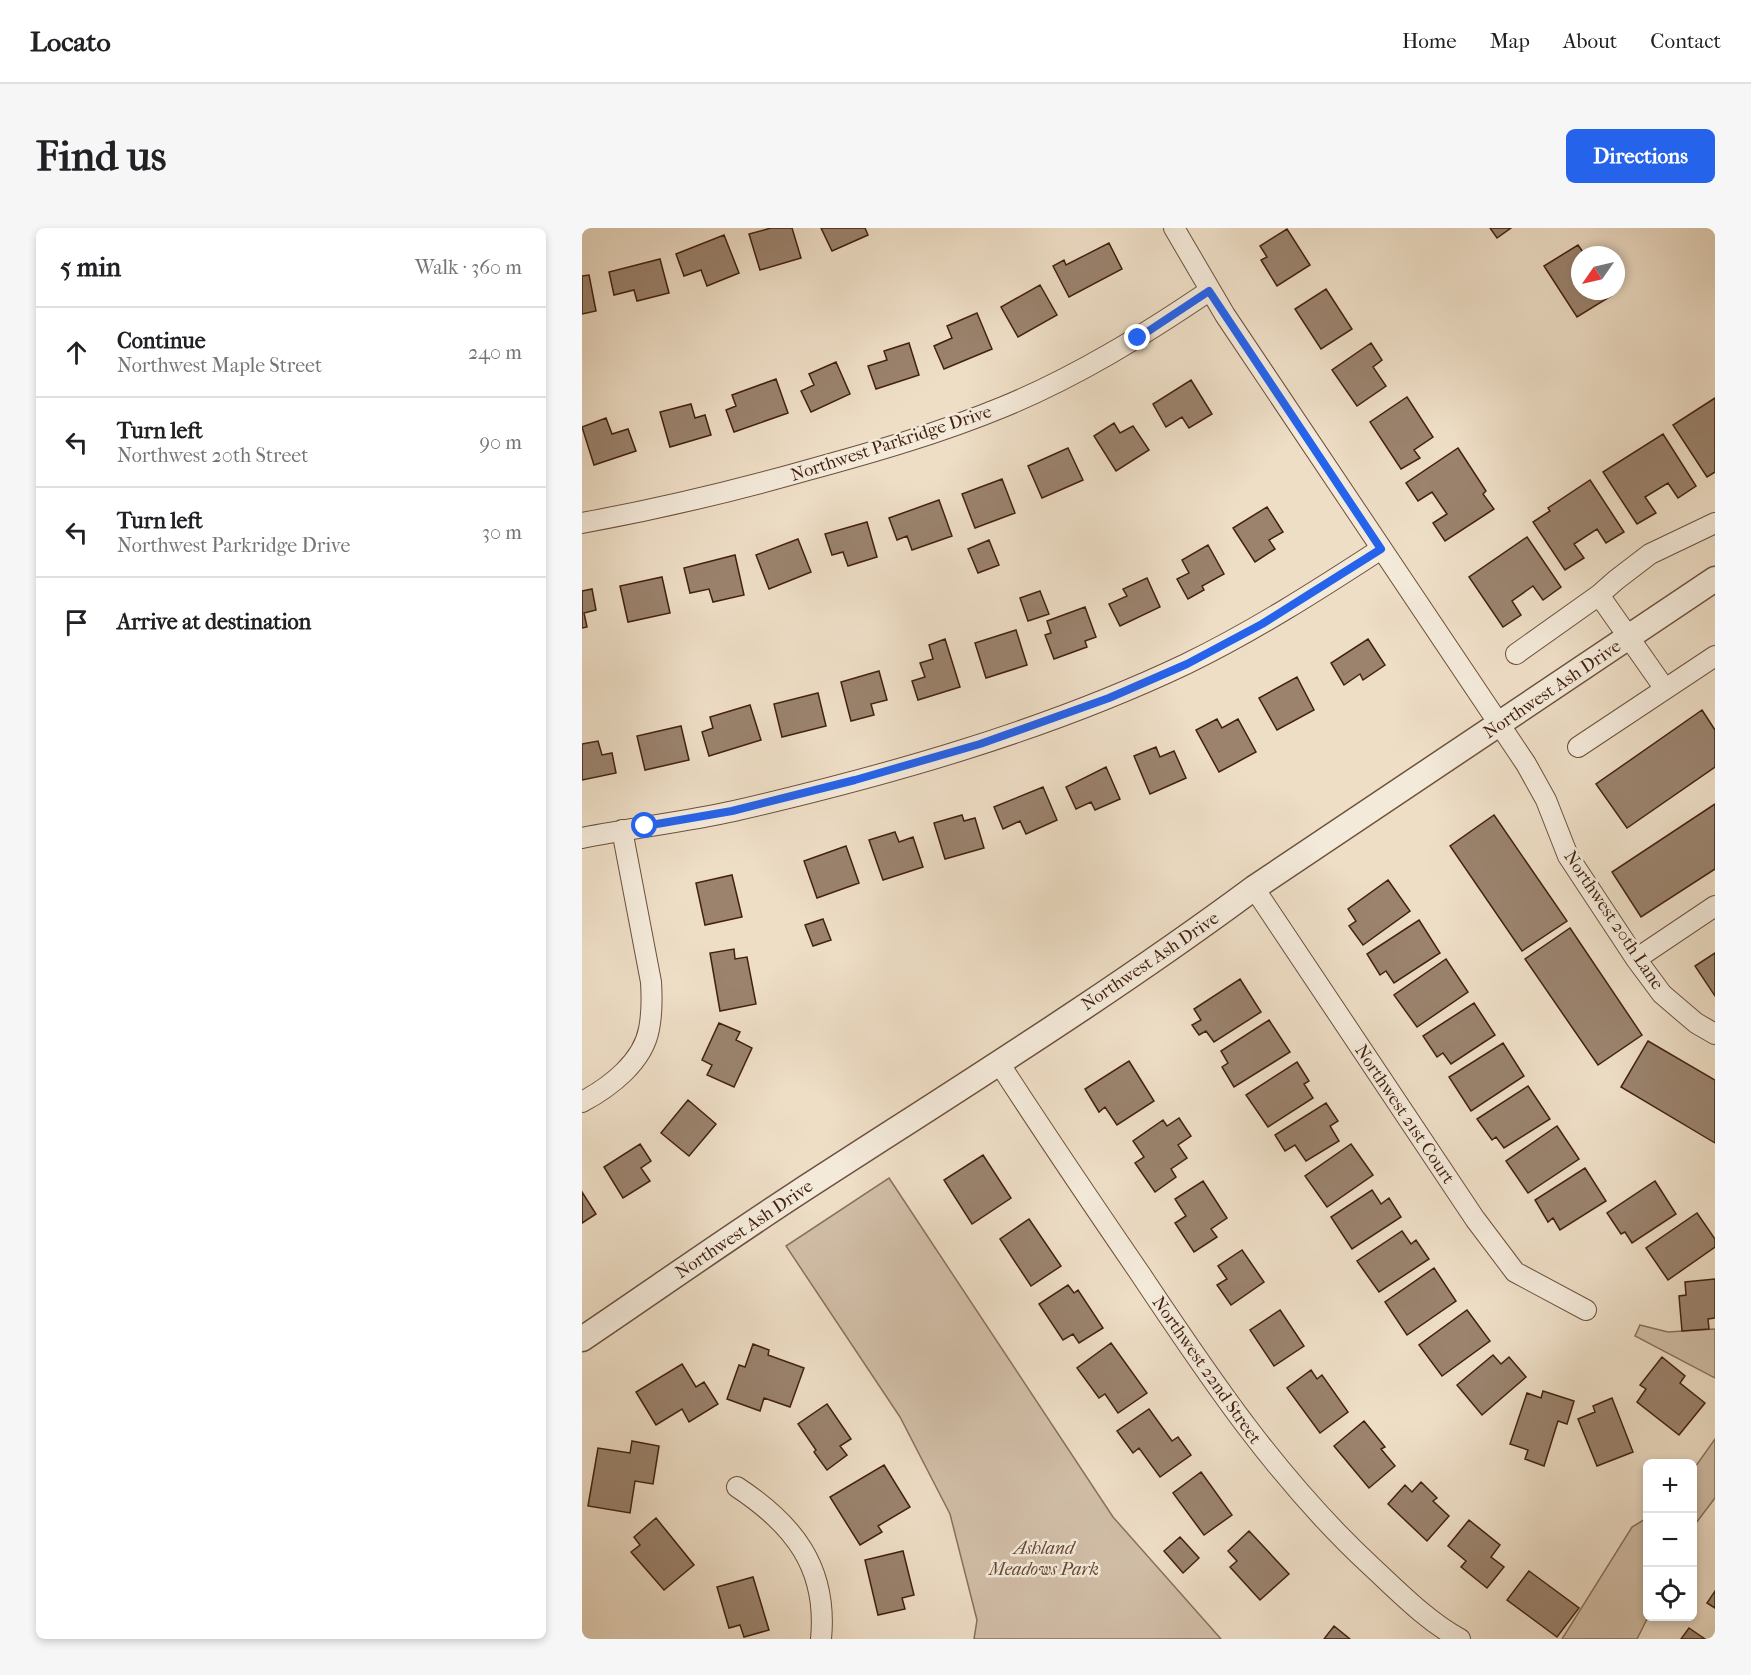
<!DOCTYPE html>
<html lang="en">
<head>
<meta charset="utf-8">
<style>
	:root { --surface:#fff; --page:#f6f6f6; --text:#202124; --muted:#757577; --line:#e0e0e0; --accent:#2563eb }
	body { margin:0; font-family:"IM FELL French Canon",serif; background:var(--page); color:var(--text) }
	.controls { position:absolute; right:18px; bottom:18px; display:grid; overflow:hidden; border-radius:9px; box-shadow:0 3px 9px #0003 }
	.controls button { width:54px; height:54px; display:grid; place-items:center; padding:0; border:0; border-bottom:2px solid var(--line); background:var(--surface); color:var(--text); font:30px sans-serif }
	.compass { position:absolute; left:989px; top:18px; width:54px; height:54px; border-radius:50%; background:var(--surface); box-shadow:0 3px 9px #0003; rotate:236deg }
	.stop { position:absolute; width:18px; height:18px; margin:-14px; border:4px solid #2563eb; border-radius:50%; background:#fff }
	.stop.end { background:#2563eb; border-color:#fff; box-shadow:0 2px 6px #0008 }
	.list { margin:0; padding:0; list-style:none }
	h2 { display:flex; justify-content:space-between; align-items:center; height:78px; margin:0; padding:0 24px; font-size:26px }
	h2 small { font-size:20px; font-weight:400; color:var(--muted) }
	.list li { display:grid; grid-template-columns:39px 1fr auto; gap:18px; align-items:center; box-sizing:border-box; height:90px; padding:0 24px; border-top:2px solid var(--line) }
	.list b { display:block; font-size:22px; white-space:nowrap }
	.list p { margin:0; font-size:20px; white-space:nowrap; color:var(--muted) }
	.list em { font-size:20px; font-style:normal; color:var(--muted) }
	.icon { flex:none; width:33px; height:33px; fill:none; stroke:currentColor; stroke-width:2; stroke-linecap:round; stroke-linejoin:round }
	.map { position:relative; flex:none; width:1133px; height:1411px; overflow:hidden; border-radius:9px }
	header { display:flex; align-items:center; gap:36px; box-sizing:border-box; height:84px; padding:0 30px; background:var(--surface); border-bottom:2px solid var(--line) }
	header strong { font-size:28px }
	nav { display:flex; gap:33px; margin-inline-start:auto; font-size:21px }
	.intro { display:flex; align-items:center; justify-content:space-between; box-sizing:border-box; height:144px; padding:0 36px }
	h1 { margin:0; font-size:42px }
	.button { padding:15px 27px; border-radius:9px; background:var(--accent); color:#fff; font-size:21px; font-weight:700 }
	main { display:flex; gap:36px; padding:0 36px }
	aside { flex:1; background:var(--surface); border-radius:9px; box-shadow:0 3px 9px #0003 }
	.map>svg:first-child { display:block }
	.green { fill:#d1bea7; stroke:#8a705b; stroke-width:1.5 }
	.building { fill:#9b836e; stroke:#42210f; stroke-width:1.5 }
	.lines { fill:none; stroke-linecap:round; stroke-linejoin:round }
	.minor-casing { stroke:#6d503d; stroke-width:22 }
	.tertiary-casing { stroke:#6d503d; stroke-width:27 }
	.minor { stroke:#f4eada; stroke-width:20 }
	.tertiary { stroke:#f4eada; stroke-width:24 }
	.route { stroke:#2563eb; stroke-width:8 }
	.labels { text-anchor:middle; stroke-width:5; stroke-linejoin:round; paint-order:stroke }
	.street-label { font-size:18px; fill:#42210f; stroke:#f4eada }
	.park-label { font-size:18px; font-style:italic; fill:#664835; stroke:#f4eada }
</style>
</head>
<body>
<header>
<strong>Locato</strong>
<nav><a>Home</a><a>Map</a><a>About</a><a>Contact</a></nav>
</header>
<div class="intro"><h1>Find us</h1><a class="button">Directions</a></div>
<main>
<aside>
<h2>5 min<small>Walk · 360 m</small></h2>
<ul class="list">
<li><svg class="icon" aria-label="ahead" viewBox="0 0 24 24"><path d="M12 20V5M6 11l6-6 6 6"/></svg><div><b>Continue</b><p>Northwest Maple Street</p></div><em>240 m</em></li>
<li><svg class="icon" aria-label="left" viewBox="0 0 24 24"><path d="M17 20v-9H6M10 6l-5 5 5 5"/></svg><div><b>Turn left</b><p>Northwest 20th Street</p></div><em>90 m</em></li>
<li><svg class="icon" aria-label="left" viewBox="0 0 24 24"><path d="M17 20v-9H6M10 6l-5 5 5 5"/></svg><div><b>Turn left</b><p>Northwest Parkridge Drive</p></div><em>30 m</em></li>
<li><svg class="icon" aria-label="arrive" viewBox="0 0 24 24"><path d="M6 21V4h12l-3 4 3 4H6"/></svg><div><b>Arrive at destination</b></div></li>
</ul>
</aside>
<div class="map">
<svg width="1133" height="1411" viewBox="0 0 1133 1411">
	<rect width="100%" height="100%" fill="#eedec6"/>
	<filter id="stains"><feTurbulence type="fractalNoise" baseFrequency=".00333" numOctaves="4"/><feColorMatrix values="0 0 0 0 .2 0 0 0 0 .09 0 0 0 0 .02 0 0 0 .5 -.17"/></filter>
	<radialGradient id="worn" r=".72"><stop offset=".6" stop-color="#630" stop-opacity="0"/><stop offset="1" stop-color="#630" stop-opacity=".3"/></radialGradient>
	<path class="green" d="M307,950L531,1289L639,1411H392L395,1392L368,1286L318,1189L204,1018Z
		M1058,1097L1086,1104L1133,1101V1150L1053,1108Z
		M1133,1211V1270L1111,1299V1242Z
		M1065,1290L1066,1389L1055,1411H980L1050,1299Z"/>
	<path class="building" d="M189,0H210L219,30L178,42L167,6Z
		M239,0H283L286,7L250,23Z
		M908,0H929L915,10Z
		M705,1L728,37L695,58L679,32L685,29L678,18Z
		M142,7L157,45L125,58L119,42L102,48L94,26Z
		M527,15L540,41L487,69L471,38L482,32L484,37Z
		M996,17L1003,27H998V63H1026L1029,68L995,89L962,38Z
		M78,31L87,65L55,73L52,62L32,67L27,44Z
		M7,47L14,83L0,86V48Z
		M458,57L475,87L436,109L419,79Z
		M744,61L770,101L739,121L713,81Z
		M395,85L410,121L362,141L352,118L370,110L365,98Z
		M327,115L337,147L294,161L286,138L305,132L302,123Z
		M789,115L800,132L791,139L804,158L775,178L750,142Z
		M254,134L268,166L229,184L219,163L232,157L227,146Z
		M194,151L206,185L152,204L144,182L154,178L150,167Z
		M609,152L630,186L607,200L600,189L584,199L571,176Z
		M825,169L851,209L832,222L838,230L819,241L788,194Z
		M1133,170V244L1125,249L1091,197Z
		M109,176L113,190L123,187L129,207L88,219L78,184Z
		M24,190L30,206L46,201L54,223L12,237L0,199Z
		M532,195L538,205L551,198L567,222L534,243L512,208Z
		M1081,206L1114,258L1096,270L1086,255L1063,269L1074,285L1055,296L1021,244Z
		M486,220L501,252L460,270L446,238Z
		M876,220L904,263L901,266L912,281L863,313L851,295L865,286L850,264L836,273L824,255Z
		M420,251L433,285L393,300L380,266Z
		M1008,252L1042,304L1024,315L1015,301L992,316L1002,330L983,342L951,294L968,283L966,280Z
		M357,272L370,308L330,322L325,308L315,312L307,290Z
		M685,279L701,304L687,312L693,321L673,334L651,300Z
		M285,294L295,329L266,338L261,324L250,327L243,306Z
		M945,309L979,359L961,372L951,358L930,373L939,387L921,399L887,349Z
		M216,311L229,344L187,361L174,327Z
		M407,312L417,337L396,345L386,321Z
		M626,317L642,346L620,358L622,362L606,371L595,351L607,345L600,332Z
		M153,327L162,367L131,374L127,361L108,365L102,340Z
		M80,349L88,385L46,394L38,358Z
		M565,350L578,379L538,398L527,376L545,368L541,361Z
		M10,361L14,382L2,385L5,399L0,400V363Z
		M458,363L467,386L446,393L438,370Z
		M503,379L514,409L503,413L505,419L472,431L463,407L469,405L465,393Z
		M434,402L445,437L404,450L393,415Z
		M363,411L378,459L336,472L330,453L343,449L338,435L351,431L347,417Z
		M786,411L803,437L781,452L778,446L762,457L749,435Z
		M297,443L305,472L289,476L292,487L269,493L259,454Z
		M715,449L732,482L695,502L677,470Z
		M236,465L244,498L200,509L192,476Z
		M168,477L179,512L127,528L120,504L131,500L128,489Z
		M1120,482L1133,502V539L1045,600L1014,556Z
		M635,491L640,500L656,491L674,524L637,544L614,502Z
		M99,498L107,532L63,542L55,508Z
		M16,513L20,527L30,525L34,545L0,552V516Z
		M574,519L578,529L592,523L604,550L568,566L552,528Z
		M524,539L538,571L513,582L509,574L494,581L484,559Z
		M461,559L475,592L444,606L438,593L421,601L412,579Z
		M1133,576V641L1059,689L1030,644Z
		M380,587L382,593L393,590L402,620L363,631L352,595Z
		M912,587L985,693L940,723L868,618Z
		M313,604L317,614L331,609L341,639L301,652L287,612Z
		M264,618L277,655L235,670L222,633Z
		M150,647L160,689L123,697L114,655Z
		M806,652L828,683L781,717L767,698L774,693L766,681Z
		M241,691L249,712L231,718L223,697Z
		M837,692L858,725L812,755L804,743L798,747L785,726Z
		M988,700L1060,807L1016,837L943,731Z
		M152,721L153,731L165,729L174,776L138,783L128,725Z
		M1133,725V768L1113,738Z
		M864,731L886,764L835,799L812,767Z
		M658,751L679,784L632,814L624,803L617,807L610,797L619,792L612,781Z
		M892,775L913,807L869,836L861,825L855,829L841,808Z
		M687,792L708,824L652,859L640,839L646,835L639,823Z
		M137,795L158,804L154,812L170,820L152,859L125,847L130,837L120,832Z
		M1066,813L1133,852V915L1039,859Z
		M921,815L942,848L889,883L867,849Z
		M547,833L572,873L535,897L523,879L517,884L503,861Z
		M715,834L727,853L722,856L731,870L686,899L664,867Z
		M946,858L968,891L922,920L914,909L910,912L895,891Z
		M106,872L134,896L107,928L79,905Z
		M744,875L756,893L748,898L757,913L724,933L713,917L703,923L693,907Z
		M597,890L609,908L596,917L605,930L589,941L594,949L573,964L553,935L562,929L551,913L581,892L585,898Z
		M975,898L997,931L946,965L924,933Z
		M58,916L69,933L59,940L68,953L41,970L22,939Z
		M769,916L791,947L745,979L723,948Z
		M401,927L429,970L390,996L362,952Z
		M1003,940L1024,973L978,1002L971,990L966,994L953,972Z
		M621,953L645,990L629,1001L635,1009L612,1024L593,995L604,988L593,971Z
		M1073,953L1094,986L1050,1015L1043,1004L1039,1006L1025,985Z
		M790,962L799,976L807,970L819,989L770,1021L749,989Z
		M0,964L14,986L0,995Z
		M1115,985L1133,1011V1019L1086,1052L1064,1020Z
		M447,991L479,1038L449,1058L418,1011Z
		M820,1003L829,1016L834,1012L847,1031L797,1064L775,1033Z
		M660,1022L682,1054L649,1077L635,1057L645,1051L636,1038Z
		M852,1040L874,1073L825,1107L803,1074Z
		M1133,1051V1090L1126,1091L1127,1101L1100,1103L1097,1068L1104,1067L1103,1054Z
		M486,1057L492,1065L496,1062L521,1100L497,1115L491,1106L481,1112L457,1076Z
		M698,1082L722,1118L692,1138L668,1102Z
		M885,1082L908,1113L860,1148L837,1117Z
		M529,1115L565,1165L536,1185L523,1166L517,1170L495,1140Z
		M171,1116L187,1122L186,1127L222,1140L208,1179L182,1170L178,1183L145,1171L157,1137L163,1139Z
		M911,1127L919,1136L927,1129L944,1149L900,1187L875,1157Z
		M1080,1129L1103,1148L1098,1155L1123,1175L1097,1207L1055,1174L1064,1161L1058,1157Z
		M100,1136L114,1159L122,1154L136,1176L107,1194L100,1181L74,1197L54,1164Z
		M729,1142L735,1151L740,1147L766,1184L738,1205L705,1160Z
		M961,1163L992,1173L985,1196L976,1193L962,1238L943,1231L946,1222L928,1216L945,1165L959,1170Z
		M1030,1170L1051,1224L1015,1238L996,1191L1013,1184L1011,1178Z
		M245,1176L269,1211L258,1218L265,1227L245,1242L232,1224L234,1222L216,1196Z
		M567,1181L590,1213L596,1209L609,1227L578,1249L557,1220L551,1225L535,1203Z
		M782,1193L803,1219L799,1221L813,1238L787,1260L752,1218Z
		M50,1213L77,1218L71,1256L53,1253L48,1285L6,1278L16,1220L48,1225Z
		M302,1237L328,1279L296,1298L300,1304L278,1317L248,1269Z
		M619,1244L650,1287L622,1307L591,1265Z
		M839,1254L855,1270L851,1273L867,1288L845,1313L806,1276L823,1257L830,1264Z
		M74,1290L112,1337L82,1362L49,1324L58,1317L52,1309Z
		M887,1292L918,1317L909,1329L922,1339L905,1360L879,1339L884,1333L866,1318Z
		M667,1303L707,1346L678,1372L648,1339L655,1333L646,1323Z
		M598,1309L617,1330L601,1345L582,1323Z
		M321,1323L332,1367L320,1370L323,1381L296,1387L283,1332Z
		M947,1343L997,1380L975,1409L925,1372Z
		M171,1349L187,1402L162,1409L158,1397L147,1400L135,1359Z
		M1133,1363V1380L1125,1375Z
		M752,1398L768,1411H742Z
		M1107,1400L1123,1411H1099Z"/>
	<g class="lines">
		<g class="minor-casing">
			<path id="minor" d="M592,0L643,87L944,536L964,572L986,628L1054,731L1080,766L1114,795L1133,806
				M0,295C76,281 152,263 226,242C292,224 358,205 421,179C494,149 562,107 627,63
				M1017,367L1083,461
				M934,426L1017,367L1034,352L1068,326L1133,295
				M996,519L1133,428
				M0,610C50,600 102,594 152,583C304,548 463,503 604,436C672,403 736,362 799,321
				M672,660L893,991L933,1044L1004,1082
				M1054,731L1133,678
				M417,835C463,906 511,977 559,1047C629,1152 697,1253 790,1339C817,1364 845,1393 878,1411
				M0,874C28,859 61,834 67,801C70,786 70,770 69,754L40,602
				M155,1259C211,1296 246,1339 239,1411"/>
		</g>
		<g class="tertiary-casing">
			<path id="tertiary" d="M0,1111C71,1063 142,1013 214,966C368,866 525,769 672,660L1133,351"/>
		</g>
		<use href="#minor" class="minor"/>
		<use href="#tertiary" class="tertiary"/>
	</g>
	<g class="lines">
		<path class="route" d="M63,598L150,583L273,552L398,516L527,470L605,436L680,396L799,321L627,63L556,110"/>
	</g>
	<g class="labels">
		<g class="street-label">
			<text transform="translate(309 215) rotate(-18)" y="6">Northwest Parkridge Drive</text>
			<text transform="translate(970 461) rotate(-34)" y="6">Northwest Ash Drive</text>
			<text transform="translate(1032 692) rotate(56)" y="6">Northwest 20th Lane</text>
			<text transform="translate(568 733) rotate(-34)" y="6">Northwest Ash Drive</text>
			<text transform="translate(823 886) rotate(56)" y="6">Northwest 21st Court</text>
			<text transform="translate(162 1001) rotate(-34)" y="6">Northwest Ash Drive</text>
			<text transform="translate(625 1142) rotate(55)" y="6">Northwest 22nd Street</text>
		</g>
		<g class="park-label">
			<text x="462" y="1326">Ashland<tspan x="462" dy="21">Meadows Park</tspan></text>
		</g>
	</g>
	<rect width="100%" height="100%" filter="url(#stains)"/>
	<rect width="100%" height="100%" fill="url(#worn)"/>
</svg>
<div class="controls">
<button>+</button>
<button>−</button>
<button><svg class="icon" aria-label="locate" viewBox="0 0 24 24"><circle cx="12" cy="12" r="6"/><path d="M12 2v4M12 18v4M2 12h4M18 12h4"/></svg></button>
</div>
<svg class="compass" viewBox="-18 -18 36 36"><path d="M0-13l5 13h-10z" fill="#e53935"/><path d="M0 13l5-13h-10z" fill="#757577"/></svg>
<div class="stop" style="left:63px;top:598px"></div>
<div class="stop end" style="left:556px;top:110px"></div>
</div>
</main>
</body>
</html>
